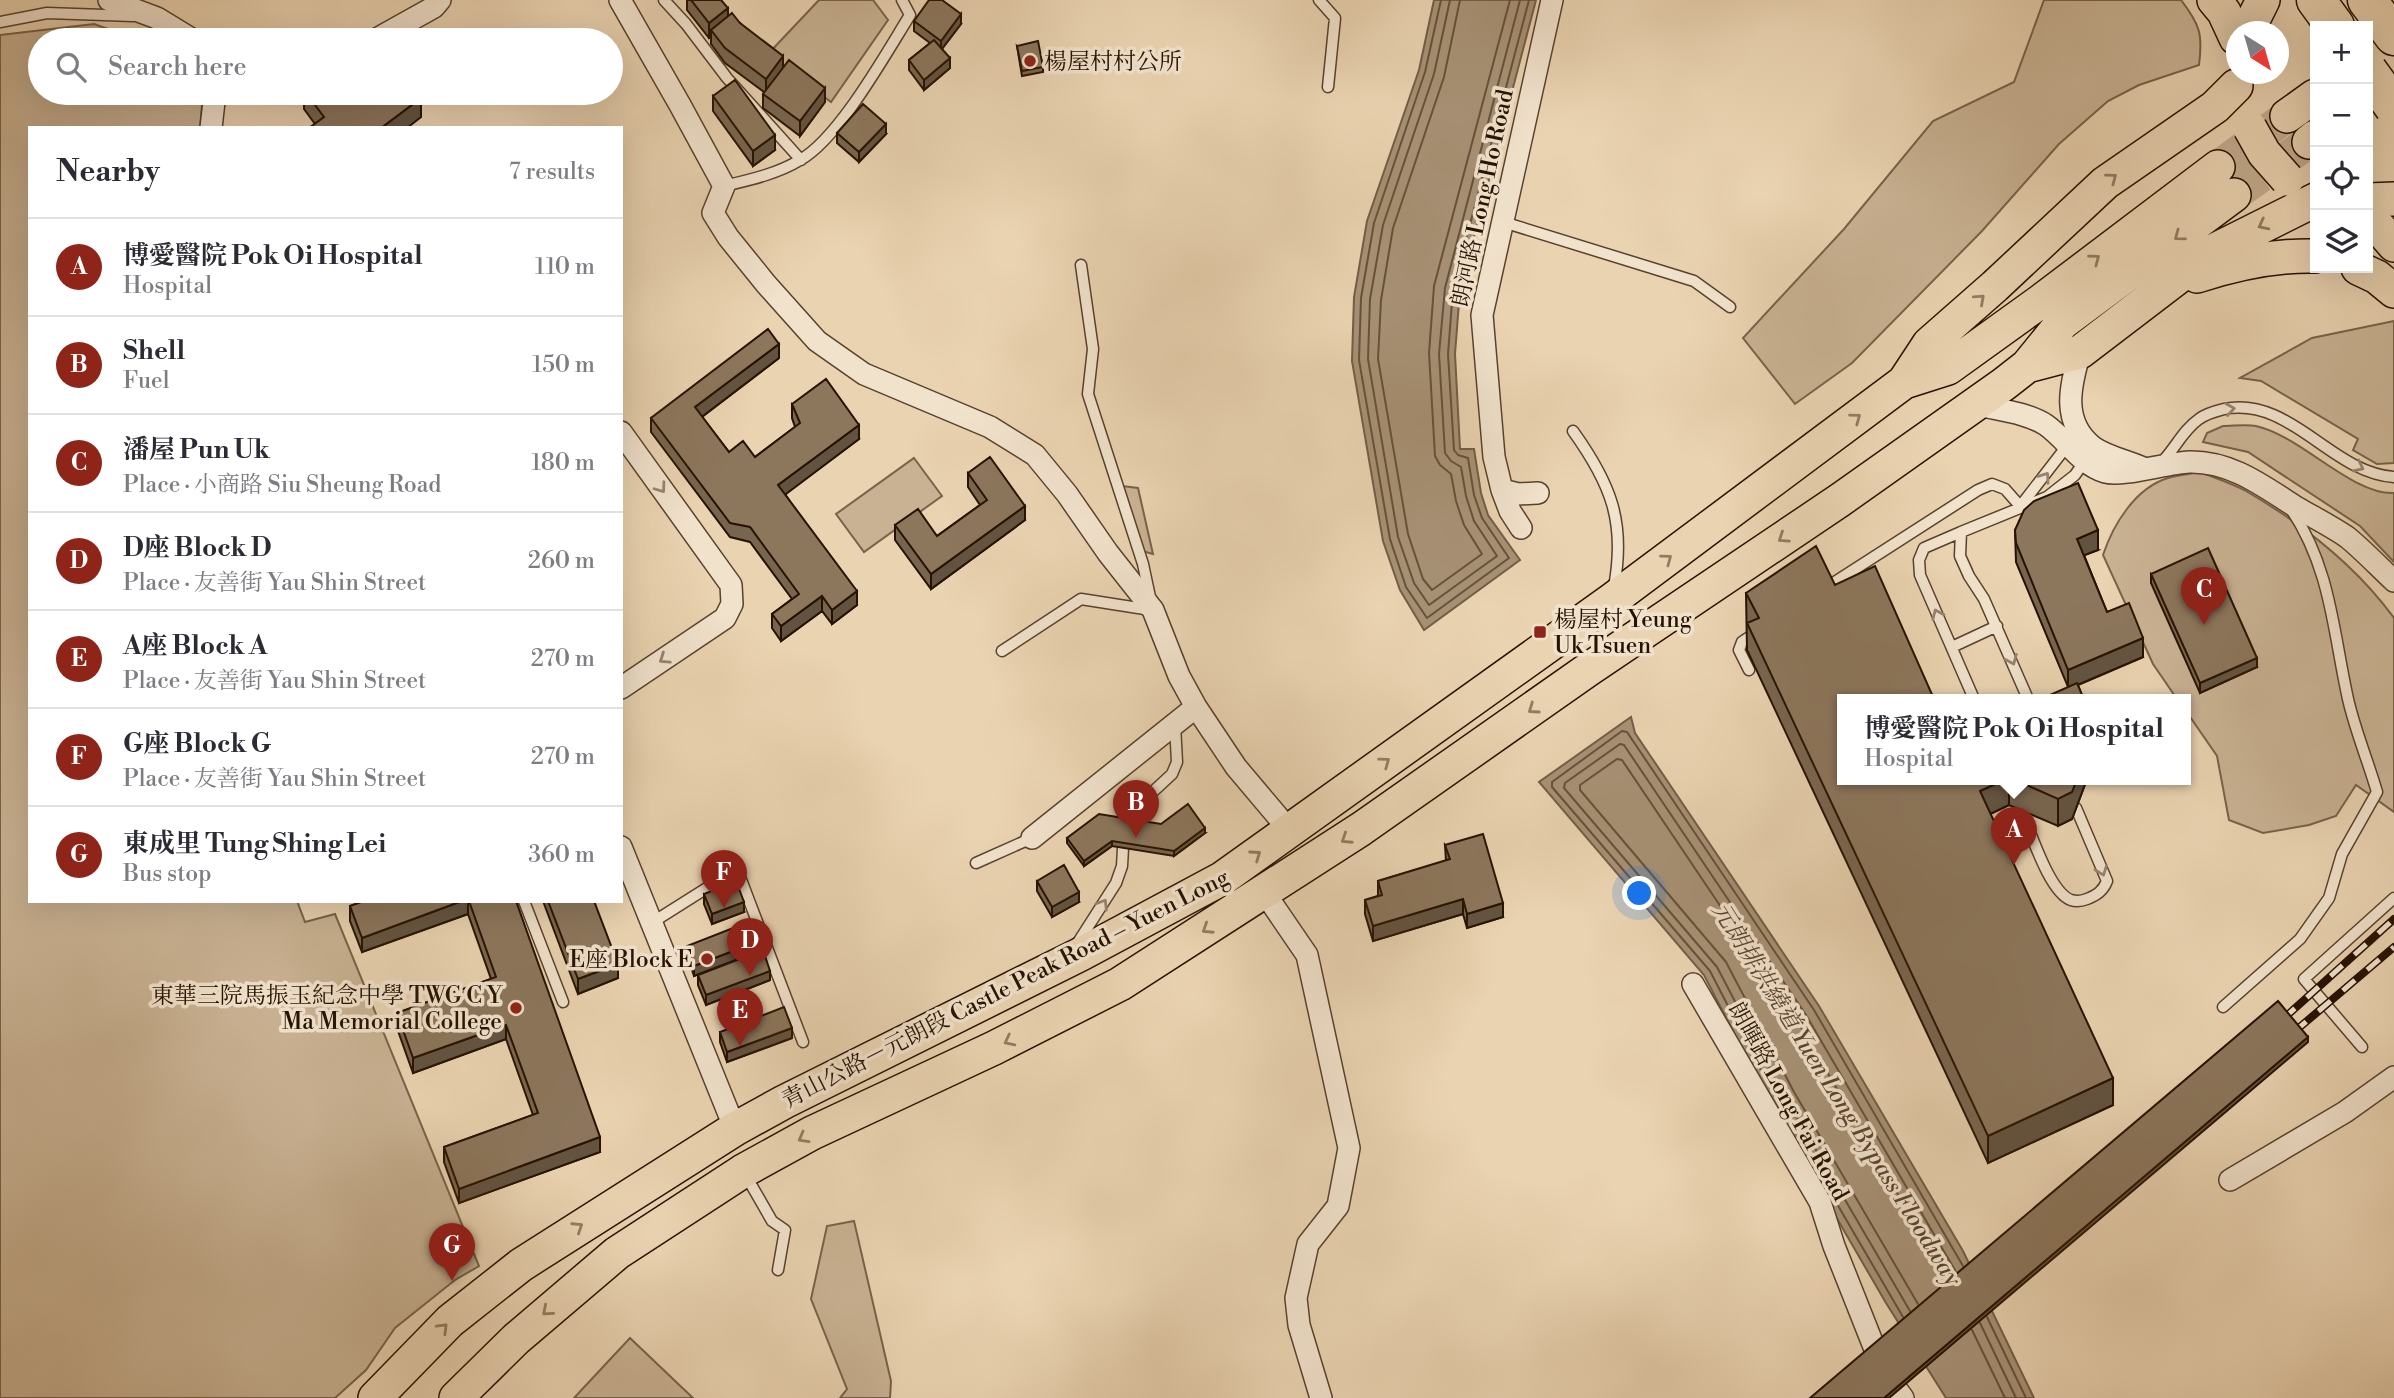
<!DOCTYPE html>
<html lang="en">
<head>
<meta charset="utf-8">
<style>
	:root { --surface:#fff; --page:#f7f7f7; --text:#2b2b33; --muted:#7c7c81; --line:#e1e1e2; --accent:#8f2418 }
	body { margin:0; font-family:"Libre Bodoni","Noto Serif TC",serif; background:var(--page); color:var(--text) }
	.controls { position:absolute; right:21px; top:21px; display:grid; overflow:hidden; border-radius:0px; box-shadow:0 7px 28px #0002 }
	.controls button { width:63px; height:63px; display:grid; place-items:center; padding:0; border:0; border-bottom:2px solid var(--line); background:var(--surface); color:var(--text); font:35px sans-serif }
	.compass { position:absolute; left:2226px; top:21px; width:63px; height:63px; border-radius:50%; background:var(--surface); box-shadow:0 7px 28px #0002; rotate:143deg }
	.you { position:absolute; left:1640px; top:894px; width:24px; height:24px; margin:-18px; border:5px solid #fff; border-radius:50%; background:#1a73e8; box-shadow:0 0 0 10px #1a73e833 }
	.badge { display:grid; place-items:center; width:46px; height:46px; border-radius:50%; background:var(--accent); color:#fff; font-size:23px; font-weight:700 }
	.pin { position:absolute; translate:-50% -58px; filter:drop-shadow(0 2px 4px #0008) }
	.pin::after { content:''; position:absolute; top:37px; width:24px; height:21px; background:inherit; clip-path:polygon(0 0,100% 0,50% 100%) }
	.popup { position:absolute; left:1837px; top:694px; width:354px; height:91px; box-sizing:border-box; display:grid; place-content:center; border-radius:0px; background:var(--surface); filter:drop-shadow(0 2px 5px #0005); font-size:23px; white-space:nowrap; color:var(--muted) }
	.popup b { font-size:26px; color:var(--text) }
	.popup::after { content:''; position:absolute; left:50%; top:100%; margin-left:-14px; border:14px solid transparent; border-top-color:var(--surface) }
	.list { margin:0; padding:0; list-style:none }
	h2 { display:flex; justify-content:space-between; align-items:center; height:91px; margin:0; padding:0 28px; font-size:30px }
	h2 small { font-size:23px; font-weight:400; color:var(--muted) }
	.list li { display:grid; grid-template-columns:46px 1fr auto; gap:21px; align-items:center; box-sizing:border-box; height:98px; padding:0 28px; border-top:2px solid var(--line) }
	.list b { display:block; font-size:26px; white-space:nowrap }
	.list p { margin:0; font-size:23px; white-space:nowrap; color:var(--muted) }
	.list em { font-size:23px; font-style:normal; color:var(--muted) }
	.icon { flex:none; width:38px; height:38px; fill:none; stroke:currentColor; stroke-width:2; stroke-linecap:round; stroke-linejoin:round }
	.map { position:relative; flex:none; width:2394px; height:1398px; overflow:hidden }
	.search { position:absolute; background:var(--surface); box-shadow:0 7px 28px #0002; left:28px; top:28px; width:595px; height:77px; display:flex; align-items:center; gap:18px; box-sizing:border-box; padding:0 24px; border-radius:38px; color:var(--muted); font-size:26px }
	.panel { position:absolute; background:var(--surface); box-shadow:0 7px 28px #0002; left:28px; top:126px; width:595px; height:777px; border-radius:0px }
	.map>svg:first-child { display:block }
	.green { fill:#c9b293; stroke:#78624a; stroke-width:2 }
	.water { fill:#a79175; stroke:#735e46; stroke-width:2 }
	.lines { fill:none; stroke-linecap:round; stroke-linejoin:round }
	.shore { stroke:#66523a; stroke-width:2 }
	.primary-tunnel { stroke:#c3ac8e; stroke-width:33; stroke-dasharray:33 17; stroke-linecap:butt }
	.service-casing { stroke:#57422c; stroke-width:13 }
	.minor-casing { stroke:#57422c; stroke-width:24 }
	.primary-casing { stroke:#261200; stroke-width:36 }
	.motorway-casing { stroke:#261200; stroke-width:41 }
	.service { stroke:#f1e2cc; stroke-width:10 }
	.minor { stroke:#f1e2cc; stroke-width:21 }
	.primary { stroke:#ead3b1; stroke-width:33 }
	.motorway { stroke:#ead3b1; stroke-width:38 }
	.rail-casing { stroke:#261200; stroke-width:8 }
	.rail { stroke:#f1e2cc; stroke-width:5; stroke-dasharray:16; stroke-linecap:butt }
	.primary-bridge-casing { stroke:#261200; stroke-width:36; stroke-linecap:butt }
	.motorway-bridge-casing { stroke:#261200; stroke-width:41; stroke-linecap:butt }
	.primary-bridge { stroke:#ead3b1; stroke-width:33 }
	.motorway-bridge { stroke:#ead3b1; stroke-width:38 }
	.wall { fill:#78654f; stroke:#261200; stroke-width:2 }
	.shaded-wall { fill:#625340; stroke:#261200; stroke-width:2 }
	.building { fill:#8c765c; stroke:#261200; stroke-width:2 }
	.oneway { stroke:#927c61 }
	.oneway2 { stroke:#968470 }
	.poi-dot { fill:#8f2418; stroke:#f1e2cc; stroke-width:2.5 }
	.labels { text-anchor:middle; stroke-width:7; stroke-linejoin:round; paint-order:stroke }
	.poi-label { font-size:23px; fill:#261200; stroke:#f1e2cc; text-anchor:start }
	.street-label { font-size:23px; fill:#261200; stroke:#f1e2cc }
	.water-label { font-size:24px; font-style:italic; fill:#5a452f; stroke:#f1e2cc }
</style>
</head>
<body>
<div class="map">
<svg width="2394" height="1398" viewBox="0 0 2394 1398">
	<rect width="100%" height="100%" fill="#ead3b1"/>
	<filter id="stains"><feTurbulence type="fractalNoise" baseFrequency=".00286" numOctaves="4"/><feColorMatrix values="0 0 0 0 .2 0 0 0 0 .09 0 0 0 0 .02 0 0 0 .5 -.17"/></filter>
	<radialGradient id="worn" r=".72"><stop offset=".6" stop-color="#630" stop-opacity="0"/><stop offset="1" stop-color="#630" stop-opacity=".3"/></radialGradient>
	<path class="green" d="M819,0H873L888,20L831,102L768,54Z
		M2044,0H2181C2200,25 2203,34 2199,65L2139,85L2108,101L2059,144L1982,231L1852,363L1795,404L1743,338L1844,229L1933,121L2014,82Z
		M94,24L139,40H40V93H203L200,128H30V901H297L305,922L335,914L479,1266L455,1280L395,1328L366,1370L335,1398H0V35Z
		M2394,321V463L2377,464L2353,450L2358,439L2261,381L2240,378L2312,338Z
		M2223,426C2233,426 2246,424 2256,426C2301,436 2352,495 2394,493V562L2360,526L2248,452L2203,442L2207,433Z
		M914,458L942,496L864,552L836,514Z
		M2200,472C2215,478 2232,483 2246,491C2301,523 2356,566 2394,618V812L2356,785L2336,816L2309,825L2263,833L2229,820L2217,756L2186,711V699H2177L2153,664L2103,555C2113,525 2135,488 2168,478C2178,475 2190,474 2200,472Z
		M1122,486L1138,488L1153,554L1142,551Z
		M854,1221L891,1381L890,1398H840L847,1389L811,1299L827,1226Z
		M630,1338L693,1398H574Z"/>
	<path class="water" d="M1434,0H1536L1460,290L1455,354L1460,449H1474L1481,493L1488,515L1520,560L1424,630L1400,590L1383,541L1352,361L1354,297L1367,221L1419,70Z
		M1631,717L1635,733L1819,1006L1963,1251L2034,1398H1946L1886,1303L1771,1105L1704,975L1539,782Z"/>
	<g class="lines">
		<path class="shore" d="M1441,0L1425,72L1374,223L1361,298L1359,360L1390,539L1406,587L1427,618L1509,558L1482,518L1474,495L1468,458L1458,455L1454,450L1448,354L1453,289L1529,0
			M1450,0L1434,74L1383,225L1370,299L1368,359L1398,537L1414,583L1429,605L1497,556L1474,521L1466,496L1461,467L1451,461L1445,453L1439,354L1445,288L1520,0
			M1460,0L1444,77L1393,228L1381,300L1378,359L1408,534L1423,579L1432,590L1482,554L1464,525L1456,501L1451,474L1440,465L1435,456L1429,353L1434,286L1510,0
			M1918,1304L1794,1092L1726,962L1580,790V785L1617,759L1622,760L1797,1020L1947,1279
			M1910,1311L1785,1097L1717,967L1564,788L1565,783L1620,744L1624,745L1806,1015L1956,1272
			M1903,1317L1777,1101L1710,971L1552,787V782L1622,731L1627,732L1814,1010L1963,1266
			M1987,1317L2026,1398
			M1980,1323L2016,1398
			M1972,1330L2005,1398"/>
		<path class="primary-tunnel" d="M2218,167L2287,116
			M2234,195L2309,142"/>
		<g class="service-casing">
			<path id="service" d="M664,0L686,24L727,78L801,160
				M1319,0L1335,18L1328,87
				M0,22L47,13L133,16
				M724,186C749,180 777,174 800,160C839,138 885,55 910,15L902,0
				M1503,222L1694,281L1730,307
				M1081,265L1093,349L1088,394L1143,564L1150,597
				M1573,431C1611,484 1626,522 1614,587
				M2161,463C2175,449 2183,430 2199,419C2207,413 2216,411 2224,409C2291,396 2331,473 2394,477
				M2022,504L2070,442
				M1961,532L2047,497L2075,475L2086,459
				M1824,589L1978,490L1992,484L2005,489L2020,506
				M1952,647L1997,626
				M1002,651L1081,599L1151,610
				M1749,670L1739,650L1742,642L1757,632
				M1974,699L1920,575L1919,560L1924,548L1961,532L1960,556L1969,576L1984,599L2028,699
				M2021,810C2031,832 2049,892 2071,900C2077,902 2082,901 2087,899C2097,895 2103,891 2107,881L2076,808
				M976,863L1032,838
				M524,901L563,1002
				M653,922L737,869L803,1042
				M1077,944L1116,883L1122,866L1123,848L1144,800L1172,774L1177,762L1175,725
				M2223,1007L2300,939L2329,898L2342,854L2377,792C2368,761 2355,730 2348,699C2333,631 2331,569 2291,509
				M2362,1047L2304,979L2394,898
				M745,1174L772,1221L785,1230L778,1270"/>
		</g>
		<g class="minor-casing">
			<path id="minor" d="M109,0L157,18L193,40
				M620,0L680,105L724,186L713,213L728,237L766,284L817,341L864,374L990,427L1035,455L1067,494L1108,553L1153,610L1179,676L1196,707L1236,767L1290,831
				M375,40L434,7L440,0
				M211,128L215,93
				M2080,352C2070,386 2061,422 2093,447C2107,457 2128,461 2143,468
				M1974,404C1997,410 2026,412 2046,425C2066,439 2081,465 2105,472C2122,477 2167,463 2189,462C2231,461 2263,486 2296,507C2313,517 2331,526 2347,537C2363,550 2378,566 2394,581
				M621,432L731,585L732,604L725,618L621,688
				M1502,490L1518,494L1538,493
				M1521,528L1510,511L1502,490L1494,457L1482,315L1552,0
				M1032,838L1196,707
				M621,847L735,1129
				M1264,892L1307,955L1349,1148L1338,1206L1308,1244L1296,1298L1299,1325L1321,1398
				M1693,984L1820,1202L1834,1246L1884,1372L1903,1398
				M2230,1180L2345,1112L2394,1077"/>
		</g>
		<g class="primary-casing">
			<path id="primary" d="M2214,0L2224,12L2236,38
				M2247,32L2263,0
				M2287,116L2315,96
				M2309,142L2315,137
				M2368,200L2394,199
				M2368,215L2394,245
				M2358,268L2377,277L2394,291
				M2197,276C2237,263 2274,255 2315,256
				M2027,366L2080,352L2211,252L2315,200
				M1904,382L1929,344L1995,286L2105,183L2215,107L2236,86
				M375,1398L450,1321L521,1265L735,1129L784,1102L1081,954L1223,878L1612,600L1904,382L1948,368L2041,301L2218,167
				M456,1398L516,1339L617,1253L743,1171L812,1133L994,1048L1120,984L1361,829L1589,669L1840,500L2004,384L2027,366L2062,323L2234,195"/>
		</g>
		<g class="motorway-casing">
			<path id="motorway" d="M2316,0L2335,26
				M2367,0L2394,36"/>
		</g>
		<use href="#service" class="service"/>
		<use href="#minor" class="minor"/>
		<use href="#primary" class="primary"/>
		<use href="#motorway" class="motorway"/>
		<g class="rail-casing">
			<path id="rail" d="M2283,1019L2394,919
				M2294,1032L2394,947"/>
		</g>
		<use href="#rail" class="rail"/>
		<g class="primary-bridge-casing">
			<path id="primary-bridge" d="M2250,128L2264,153L2287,179"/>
		</g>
		<g class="motorway-bridge-casing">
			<path id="motorway-bridge" d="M2368,71L2394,107"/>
		</g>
		<use href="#primary-bridge" class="primary-bridge"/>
		<use href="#motorway-bridge" class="motorway-bridge"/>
	</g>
	<path class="wall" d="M687,0H721L728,16L740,23L783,67L825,102L800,136L763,108V94L764,92L725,63L711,44V37L709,38L687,10Z
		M914,21L961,24L942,49L950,68L924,90L909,70V60L930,43L914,31Z
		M1017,46L1043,67V72L1022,76Z
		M304,93H340L346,101L421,117L315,124L304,109Z
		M713,96L775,150L753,166L713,111Z
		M837,133L886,134L859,162L837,143Z
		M779,358L702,417L729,452L755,457L795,427L792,418V404L859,439L785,494L857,605L832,624L822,611L781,641L772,628V614L792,599L750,542L730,537L651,432V418Z
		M968,473L1025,520L931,589L895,540V525L937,536L980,505L968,487Z
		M2015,530L2098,550L2084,555L2107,612L2143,657L2078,685L2083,699L2068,687L2016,562Z
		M2151,574L2257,667L2200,693L2151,583Z
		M1835,585L1843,779H2087L2072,819L2058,826L2009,805L1990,814L2113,1105L1988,1163L1747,650L1746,593Z
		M1205,833L1174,856L1112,846L1084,866L1067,843V838Z
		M1445,845L1503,917L1467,928L1463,914L1373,941L1365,914V900L1378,896V881L1446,861Z
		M1037,881L1079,902L1052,917L1037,891Z
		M704,894L744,912L712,924L704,904Z
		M364,901H516L600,1152L459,1203L444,1162V1147L533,1115L506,1039L413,1073L397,1028V1013L491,979L468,914L362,952L350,921V906Z
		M543,901H594L618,978L578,994Z
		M687,946L759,951L694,976L687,955Z
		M698,975L770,980L706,1005L698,985Z
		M720,1032L792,1038L727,1062L720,1042Z"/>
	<path class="shaded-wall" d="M728,8V23L711,30V37L709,38V23Z
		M961,14V24L941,50V41Z
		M783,56V71L766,93V79Z
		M950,58V68L924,90V80Z
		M825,88V102L800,136V121Z
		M421,98V117L407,128H381Z
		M886,124V134L859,162V152Z
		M775,135V150L753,166V151Z
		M779,344V358L695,422V407Z
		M859,425V439L778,500V485Z
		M1025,506V520L931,589V574Z
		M2098,530V550L2077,558V539Z
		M857,591V605L832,624V610Z
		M822,596V611L781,641V626Z
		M2143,638V657L2068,689V670Z
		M2257,658V667L2200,693V683Z
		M2006,779H2009V805L1980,819V791Z
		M2077,779H2087L2072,819L2058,826V799Z
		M1205,828V833L1174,856V851Z
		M1112,841V846L1084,866V861Z
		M1079,892V902L1052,917V907Z
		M1463,899V914L1373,941V926Z
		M462,901H468V914L362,952V938Z
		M744,902V912L712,924V914Z
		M1503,903V917L1467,928V914Z
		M759,941V951L694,976V966Z
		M618,964V978L578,994V979Z
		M770,971V980L706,1005V995Z
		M506,1025V1039L413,1073V1058Z
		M792,1028V1038L727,1062V1052Z
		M2308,1037V1042L1889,1398H1884Z
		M2113,1078V1105L1988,1163V1136Z
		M600,1137V1152L459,1203V1189Z"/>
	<path class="building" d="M691,0H721L728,8L709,23Z
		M929,0H942L961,14L941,41L914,21Z
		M732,13L740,23L783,56L766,79L725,48L711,30Z
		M934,40L950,58L924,80L909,60Z
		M1038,41L1043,67L1022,71L1017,46Z
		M789,60L825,88L800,121L763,94Z
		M735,80L775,135L753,151L713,96Z
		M306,93H340L346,101L357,93H417L421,98L381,128H309L324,117Z
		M863,104L886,124L859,152L837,133Z
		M768,329L779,344L695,407L729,452L743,441L755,457L800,423L792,404L826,379L859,425L778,485L857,591L832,610L822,596L781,626L772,614L799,594L750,527L730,523L651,418Z
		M990,457L1025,506L931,574L895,525L918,509L937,536L987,500L968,473Z
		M2078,483L2098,530L2077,539L2107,612L2129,603L2143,638L2068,670L2016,543L2015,530L2024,510L2034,501Z
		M1816,546L1835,585L1875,566L1934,699H1843V779H2006L1980,791L2113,1078L1988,1136L1747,623L1759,618L1746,593Z
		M2208,548L2257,658L2200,683L2151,574Z
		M2077,683L2083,697L2079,699H2041Z
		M2013,779H2077L2072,792L2058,799Z
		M1188,804L1205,828L1174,851L1112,841L1084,861L1067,838L1099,814L1161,824Z
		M1483,834L1503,903L1467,914L1463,899L1373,926L1365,900L1382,895L1378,881L1450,859L1445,845Z
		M1064,865L1079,892L1052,907L1037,881Z
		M736,881L744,902L712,914L704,894Z
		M364,901H462L362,938L350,906Z
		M469,901H516L600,1137L459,1189L444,1147L538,1113L506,1025L413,1058L397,1013L496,977Z
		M548,901H594L618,964L578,979Z
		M751,921L759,941L694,966L687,946Z
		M763,950L770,971L706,995L698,975Z
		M2278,1001L2308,1037L1884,1398H1810Z
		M784,1007L792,1028L727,1052L720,1032Z"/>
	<defs><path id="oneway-chevron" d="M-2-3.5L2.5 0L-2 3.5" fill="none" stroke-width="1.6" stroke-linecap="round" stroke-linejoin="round" transform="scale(1.75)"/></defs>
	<g class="oneway">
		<use href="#oneway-chevron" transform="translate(2112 178) rotate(-37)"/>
		<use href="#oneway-chevron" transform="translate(2263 225) rotate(153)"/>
		<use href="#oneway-chevron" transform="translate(2179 236) rotate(143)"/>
		<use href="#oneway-chevron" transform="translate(2095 259) rotate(-37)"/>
		<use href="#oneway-chevron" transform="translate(1980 299) rotate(-42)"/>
		<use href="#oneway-chevron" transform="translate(1856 418) rotate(-36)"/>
		<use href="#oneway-chevron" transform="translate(1783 538) rotate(146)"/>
		<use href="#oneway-chevron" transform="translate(1667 559) rotate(-37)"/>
		<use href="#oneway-chevron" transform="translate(1533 709) rotate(145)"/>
		<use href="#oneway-chevron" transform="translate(1385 762) rotate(-36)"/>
		<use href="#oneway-chevron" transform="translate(1346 839) rotate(147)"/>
		<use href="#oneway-chevron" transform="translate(1256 855) rotate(-35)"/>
		<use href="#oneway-chevron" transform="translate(1207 929) rotate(147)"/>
		<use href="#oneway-chevron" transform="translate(1009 1041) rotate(153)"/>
		<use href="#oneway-chevron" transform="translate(803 1138) rotate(151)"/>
		<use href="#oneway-chevron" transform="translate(578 1227) rotate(-33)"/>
		<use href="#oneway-chevron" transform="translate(547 1311) rotate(139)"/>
		<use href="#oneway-chevron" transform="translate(443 1328) rotate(-45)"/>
	</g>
	<g class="oneway2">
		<use href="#oneway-chevron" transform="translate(2230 409) rotate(-8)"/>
		<use href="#oneway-chevron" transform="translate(2359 467) rotate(27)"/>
		<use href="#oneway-chevron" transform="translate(2045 477) rotate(-55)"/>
		<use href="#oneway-chevron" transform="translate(661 488) rotate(54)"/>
		<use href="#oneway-chevron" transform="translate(1937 614) rotate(-114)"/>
		<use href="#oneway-chevron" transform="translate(664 659) rotate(146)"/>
		<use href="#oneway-chevron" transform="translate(2012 660) rotate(67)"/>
		<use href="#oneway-chevron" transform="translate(2102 871) rotate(70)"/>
		<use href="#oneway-chevron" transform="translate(1103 904) rotate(-58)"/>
	</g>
	<g class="poi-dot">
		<circle cx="1030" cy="61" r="7"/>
		<rect x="1533" y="625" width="14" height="14" rx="3.5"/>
		<circle cx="707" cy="959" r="7"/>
		<circle cx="516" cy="1008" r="7"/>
	</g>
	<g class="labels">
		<g class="poi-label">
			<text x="1044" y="69">楊屋村村公所</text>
			<text x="1554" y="627">楊屋村 Yeung<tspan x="1554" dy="26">Uk Tsuen</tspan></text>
			<text x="693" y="967" text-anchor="end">E座 Block E</text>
			<text x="502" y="1003" text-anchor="end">東華三院馬振玉紀念中學 TWG C Y<tspan x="502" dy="26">Ma Memorial College</tspan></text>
		</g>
		<g class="street-label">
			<text transform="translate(1482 198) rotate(-78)" y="8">朗河路 Long Ho Road</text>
			<text transform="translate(1005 988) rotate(-27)" y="8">青山公路－元朗段 Castle Peak Road – Yuen Long</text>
			<text transform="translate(1789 1101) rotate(61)" y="8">朗暉路 Long Fai Road</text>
		</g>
		<g class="water-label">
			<text transform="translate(1837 1094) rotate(58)" y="8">元朗排洪繞道 Yuen Long Bypass Floodway</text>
		</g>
	</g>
	<rect width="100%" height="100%" filter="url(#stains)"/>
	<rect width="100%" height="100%" fill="url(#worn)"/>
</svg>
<div class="controls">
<button>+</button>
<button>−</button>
<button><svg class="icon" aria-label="locate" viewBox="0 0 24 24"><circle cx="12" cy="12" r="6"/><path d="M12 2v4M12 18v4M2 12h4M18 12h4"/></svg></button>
<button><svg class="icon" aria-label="layers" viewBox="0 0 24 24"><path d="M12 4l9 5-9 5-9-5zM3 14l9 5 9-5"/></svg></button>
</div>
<svg class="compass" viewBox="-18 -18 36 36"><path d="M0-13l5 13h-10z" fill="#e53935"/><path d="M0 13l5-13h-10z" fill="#7c7c81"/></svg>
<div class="you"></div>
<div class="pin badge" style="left:2014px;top:865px">A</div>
<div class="popup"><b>博愛醫院 Pok Oi Hospital</b>Hospital</div>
<div class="pin badge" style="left:1136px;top:838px">B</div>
<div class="pin badge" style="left:2204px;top:625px">C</div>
<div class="pin badge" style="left:750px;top:976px">D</div>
<div class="pin badge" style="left:740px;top:1046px">E</div>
<div class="pin badge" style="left:724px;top:908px">F</div>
<div class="pin badge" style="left:452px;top:1281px">G</div>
<div class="search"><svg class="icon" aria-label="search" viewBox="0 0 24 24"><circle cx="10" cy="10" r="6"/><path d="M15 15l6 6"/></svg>Search here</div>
<section class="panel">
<h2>Nearby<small>7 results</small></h2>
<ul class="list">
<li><span class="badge">A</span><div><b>博愛醫院 Pok Oi Hospital</b><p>Hospital</p></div><em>110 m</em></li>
<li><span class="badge">B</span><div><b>Shell</b><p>Fuel</p></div><em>150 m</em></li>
<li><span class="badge">C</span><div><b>潘屋 Pun Uk</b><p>Place · 小商路 Siu Sheung Road</p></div><em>180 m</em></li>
<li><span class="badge">D</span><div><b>D座 Block D</b><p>Place · 友善街 Yau Shin Street</p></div><em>260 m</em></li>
<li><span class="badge">E</span><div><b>A座 Block A</b><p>Place · 友善街 Yau Shin Street</p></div><em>270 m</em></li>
<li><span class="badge">F</span><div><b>G座 Block G</b><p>Place · 友善街 Yau Shin Street</p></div><em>270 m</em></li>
<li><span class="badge">G</span><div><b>東成里 Tung Shing Lei</b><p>Bus stop</p></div><em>360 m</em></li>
</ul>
</section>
</div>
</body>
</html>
